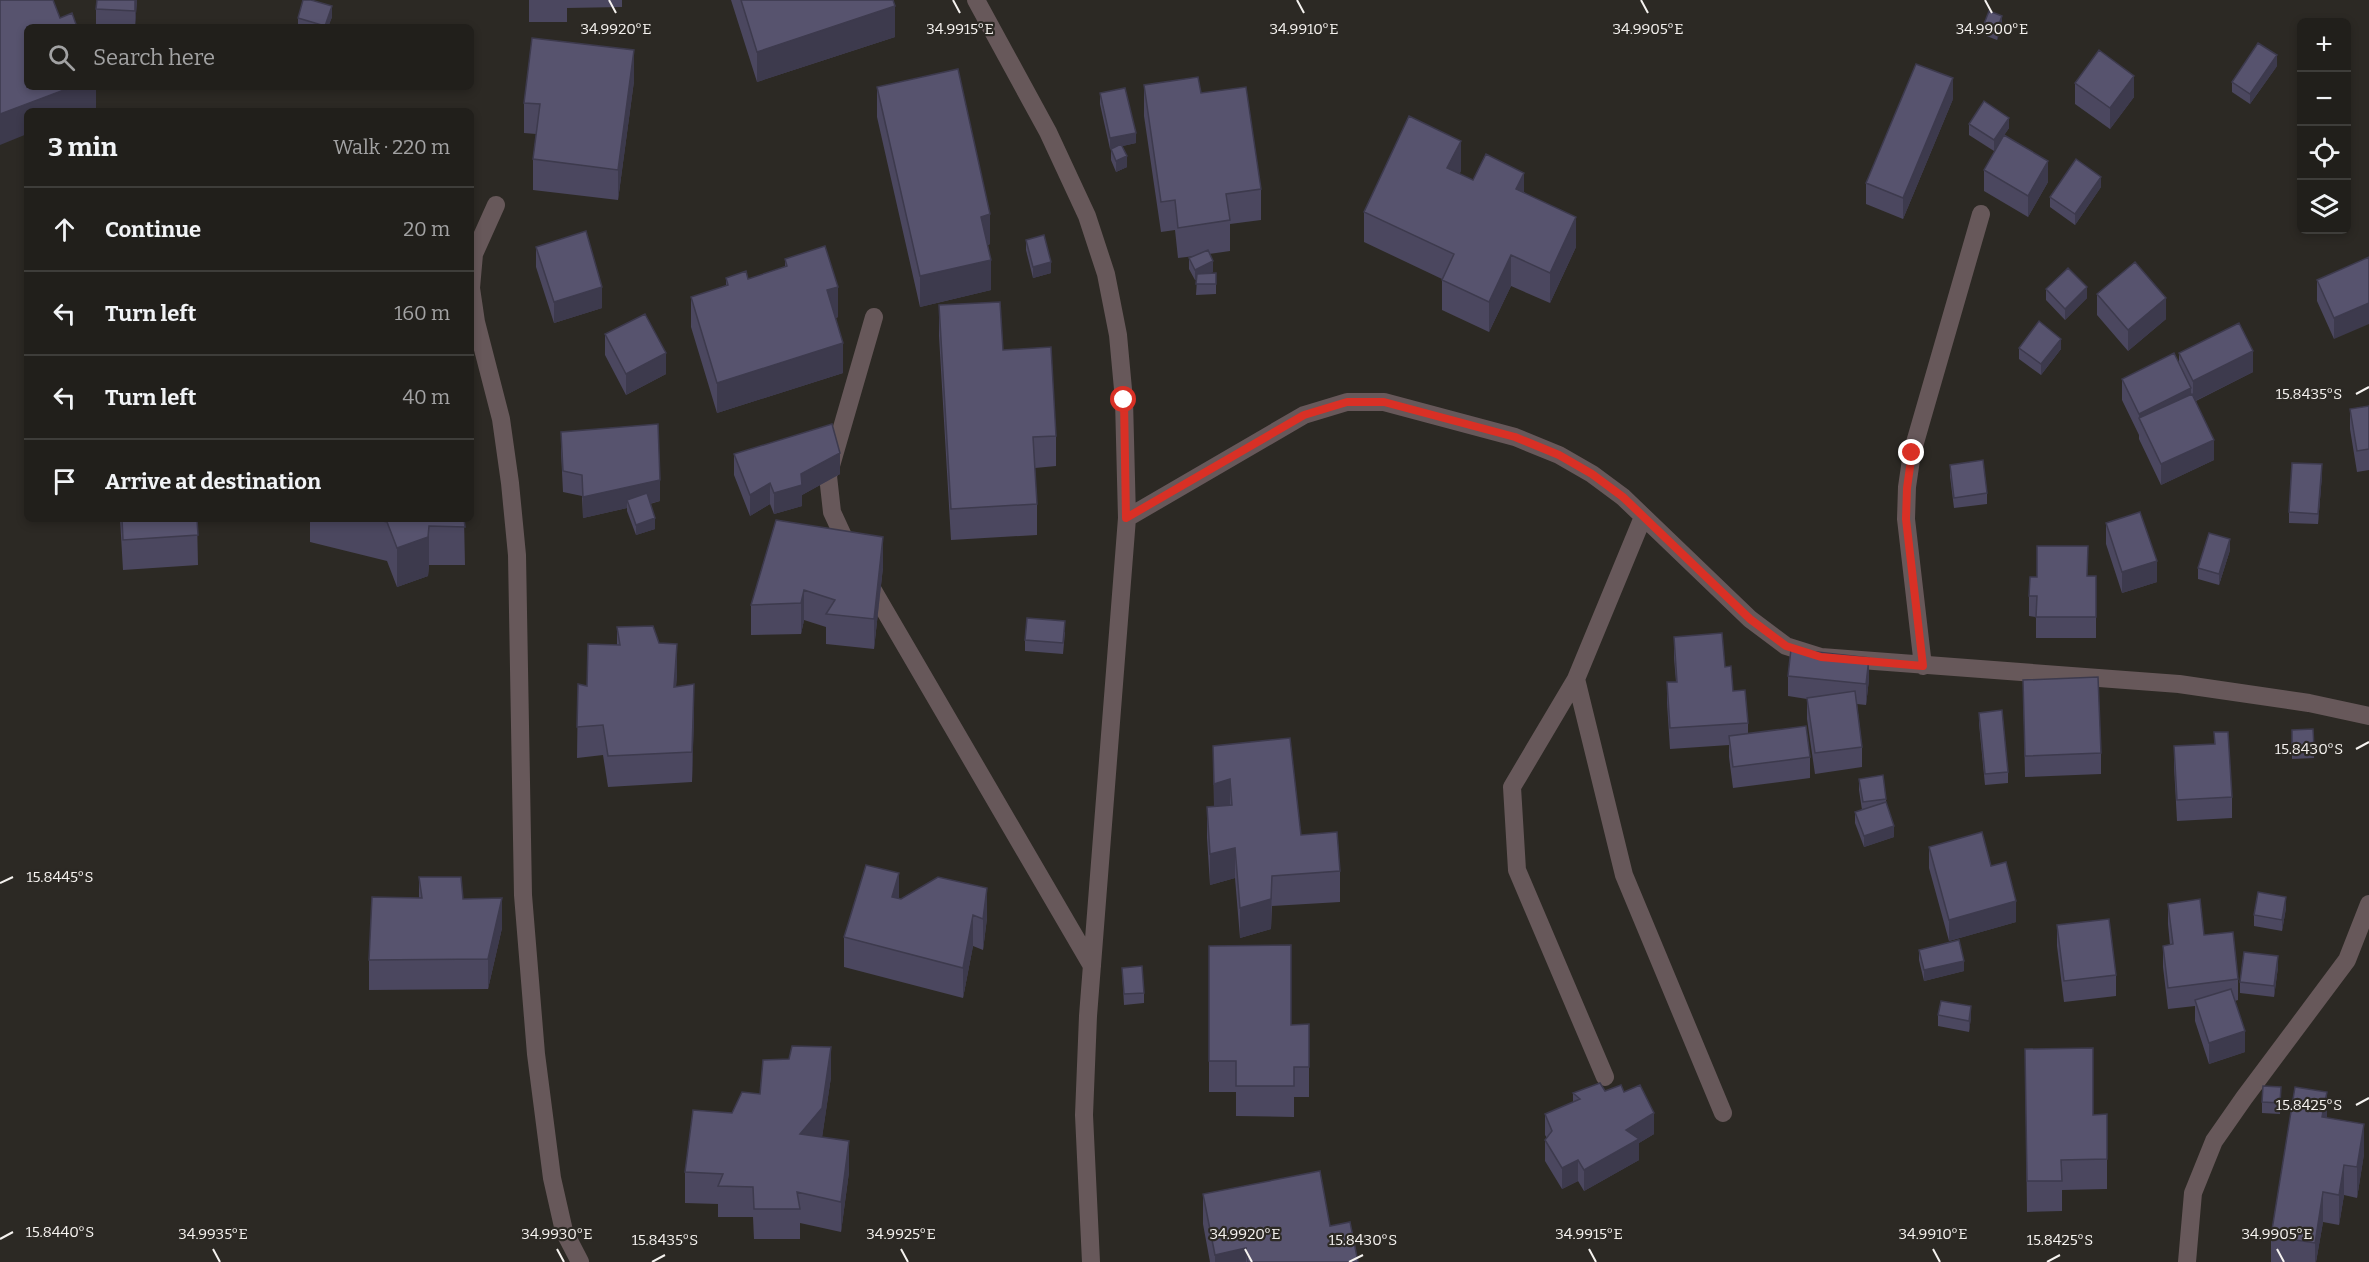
<!DOCTYPE html>
<html lang="en">
<head>
<meta charset="utf-8">
<style>
	:root { --surface:#211f1b; --page:#292724; --text:#f1f3f6; --muted:#a2a2a3; --line:#3e3d3a }
	body { margin:0; font-family:Bitter,serif; background:var(--page); color:var(--text) }
	.controls { position:absolute; right:18px; top:18px; display:grid; overflow:hidden; border-radius:9px; box-shadow:0 3px 9px #0003 }
	.controls button { width:54px; height:54px; display:grid; place-items:center; padding:0; border:0; border-bottom:2px solid var(--line); background:var(--surface); color:var(--text); font:30px sans-serif }
	.stop { position:absolute; width:18px; height:18px; margin:-14px; border:4px solid #d93025; border-radius:50%; background:#fff }
	.stop.end { background:#d93025; border-color:#fff; box-shadow:0 2px 6px #0008 }
	.list { margin:0; padding:0; list-style:none }
	h2 { display:flex; justify-content:space-between; align-items:center; height:78px; margin:0; padding:0 24px; font-size:26px }
	h2 small { font-size:20px; font-weight:400; color:var(--muted) }
	.list li { display:grid; grid-template-columns:39px 1fr auto; gap:18px; align-items:center; box-sizing:border-box; height:84px; padding:0 24px; border-top:2px solid var(--line) }
	.list b { display:block; font-size:22px; white-space:nowrap }
	.list em { font-size:20px; font-style:normal; color:var(--muted) }
	.icon { flex:none; width:33px; height:33px; fill:none; stroke:currentColor; stroke-width:2; stroke-linecap:round; stroke-linejoin:round }
	.map { position:relative; flex:none; width:2369px; height:1262px; overflow:hidden }
	.search { position:absolute; background:var(--surface); box-shadow:0 3px 9px #0003; left:24px; top:24px; width:450px; height:66px; display:flex; align-items:center; gap:15px; box-sizing:border-box; padding:0 21px; border-radius:9px; color:var(--muted); font-size:22px }
	.panel { position:absolute; background:var(--surface); box-shadow:0 3px 9px #0003; left:24px; top:108px; width:450px; height:414px; border-radius:9px }
	.map>svg:first-child { display:block }
	.lines { fill:none; stroke-linecap:round; stroke-linejoin:round }
	.minor { stroke:#67585a; stroke-width:18 }
	.wall { fill:#4b475f }
	.shaded-wall { fill:#3d3a4d }
	.building { fill:#57536e; stroke:#3d3a4d; stroke-width:1.5 }
	.route { stroke:#d93025; stroke-width:8 }
	.ticks { fill:none; stroke:#f5f2ef; stroke-width:2 }
	.ticks-label { font-size:15px; text-anchor:middle; fill:#f5f2ef; stroke:#2c2924; stroke-width:4.5; stroke-linejoin:round; paint-order:stroke }
</style>
</head>
<body>
<div class="map">
<svg width="2369" height="1262" viewBox="0 0 2369 1262">
	<rect width="100%" height="100%" fill="#2c2924"/>
	<g class="lines">
		<path class="minor" d="M976,0L1048,132L1087,216L1106,274L1118,335L1124,400L1127,518L1088,1016L1084,1115L1091,1262
			M496,205L474,254L471,288L476,322L501,419L510,483L517,555L523,895L536,1054L552,1178L564,1231L580,1262
			M1643,517L1576,679L1624,875L1723,1113
			M1127,518L1304,415L1347,402H1384L1515,437L1559,455L1592,474L1623,497L1750,619L1786,646L1821,657L2179,684L2309,703L2369,716
			M850,551L832,512L828,476L874,317
			M867,580L1092,966
			M1923,666L1906,519L1907,487L1912,453L1981,214
			M1576,679L1512,787L1517,870L1605,1077
			M2187,1262L2193,1193L2214,1141L2244,1098L2347,960L2369,904"/>
	</g>
	<path class="wall" d="M137,0L135,27H96V9Z
		M529,0H622V7L567,8V22H529Z
		M731,0H893L895,37L757,82Z
		M332,17L328,27H298V18Z
		M1984,24L2002,27L1997,40L1984,35Z
		M2277,66L2250,104L2232,92V82Z
		M634,81L618,200L533,190V159L536,134L524,133V103Z
		M2075,83L2134,97L2110,129L2075,104Z
		M1144,85L1201,93L1261,189V220L1230,224V251L1209,254L1213,272L1209,273L1216,284V294L1196,295L1197,279L1195,280L1189,269V258L1195,256L1178,258L1175,230L1161,232L1144,116Z
		M877,87L990,244L988,245L991,290L920,307L877,117Z
		M1100,93L1136,143L1122,146L1127,167L1116,172L1111,160V149L1112,148L1110,149L1100,104Z
		M1953,99L1903,219L1866,204V183Z
		M1969,124L2009,128L2004,135L2048,182L2028,217L1984,191V170L2003,137L1994,151L1969,135Z
		M1461,171L1459,174L1473,180L1524,192L1576,247L1550,303L1511,286L1489,332L1442,310V279L1364,242V212Z
		M2101,187L2075,225L2050,207V197Z
		M1026,240L1051,273L1033,278L1026,250Z
		M536,247L602,308L554,323L536,267Z
		M2369,257L2334,339L2317,301V280Z
		M785,259L838,317L836,318L843,373L717,413L691,327V297L726,286V278L748,279L785,267Z
		M2046,289L2087,298L2065,320L2046,300Z
		M2097,294L2166,319L2128,351L2097,315Z
		M939,305L1003,350L1056,436V466L1035,468L1037,504V535L951,540L939,336Z
		M605,334L666,374L626,395L605,355Z
		M2019,348L2061,349L2041,375L2019,359Z
		M2179,353L2253,372L2196,401L2214,460L2161,485L2139,439V435L2122,400V379L2179,364Z
		M2369,406V470L2357,472L2350,429V409Z
		M561,432L660,501L650,504L655,529L636,535L627,511V508L583,518L582,496L563,492L561,452Z
		M734,454L840,474L802,495V506L774,514L770,504L750,516L734,475Z
		M1950,465L1987,493V504L1954,508L1950,476Z
		M2322,475L2318,524L2289,523V512Z
		M120,519H197L198,565L123,570Z
		M310,519H464L465,565H429L428,576L397,587L387,561L310,542Z
		M2106,523L2157,582L2122,593L2106,544Z
		M2230,550L2219,585L2198,579V568Z
		M883,567L874,649L826,644V627L804,620L801,634L751,635V605Z
		M2087,576H2096V638H2036V617L2029,616V596Z
		M617,627L659,643L677,674L676,686L694,714L692,782L608,787L603,755L577,758L578,684L587,686L617,645Z
		M1065,632L1063,654L1025,651V640Z
		M1674,637L1725,667L1733,691L1748,723V734L1810,757V778L1733,788L1729,757V745L1670,749L1667,703V682H1676L1674,658Z
		M1788,676L1869,679L1866,705L1857,704L1862,747V767L1815,774L1807,719V699L1788,696Z
		M2023,680L2101,753V774L2025,777Z
		M1979,713L2008,772V783L1985,785L1979,724Z
		M2292,730L2314,747V758L2292,759Z
		M2214,732L2232,797V818L2177,821L2174,767V746L2214,744Z
		M1213,746L1301,835L1340,871V902L1272,906L1271,929L1240,938L1235,878L1210,885L1207,838V807H1214Z
		M1859,779L1886,799V803L1894,837L1864,847L1855,823V812L1862,810L1859,790Z
		M1929,847L1991,866L2016,922L1949,941L1929,868Z
		M419,877L502,928L488,989L369,990V960L419,898Z
		M899,899L987,918L983,950L973,946L963,998L844,967V937Z
		M2168,904L2204,935L2238,979V1000L2235,1001L2245,1052L2209,1064L2195,1021V1006L2168,1009L2163,967V946L2170,945L2168,924Z
		M2286,908L2282,931L2254,926V915Z
		M2057,925L2116,975V996L2064,1002L2057,946Z
		M1209,946L1291,1025L1309,1024V1097H1294V1117L1236,1116V1092H1209Z
		M1919,950L1964,971L1924,981L1919,960Z
		M2278,967L2274,997L2240,993V982Z
		M1122,968L1144,993V1003L1124,1005Z
		M1938,1015L1971,1017L1969,1032L1938,1026Z
		M2025,1049L2093,1115L2107,1114V1189L2062,1190V1211L2027,1212Z
		M831,1077L822,1137L849,1172L841,1232L800,1223V1239H754L753,1217H718V1204L685,1203V1172L732,1113L760,1094Z
		M1605,1091L1624,1092L1654,1134L1639,1143V1160L1584,1191L1578,1181L1562,1189L1545,1161V1140L1547,1138L1545,1135V1114L1573,1102V1093Z
		M2281,1098L2280,1114L2262,1113V1102Z
		M2327,1118L2364,1154L2357,1198L2344,1195L2339,1225L2323,1222L2316,1262H2271V1236Z
		M1203,1194L1330,1226L1358,1262H1210L1203,1224Z"/>
	<path class="shaded-wall" d="M135,0H137L135,27Z
		M332,6V17L328,27H325Z
		M895,6V37L757,82V52Z
		M2002,16V27L1997,40V29Z
		M634,50V81L618,200V170Z
		M2277,55V66L2250,104V94Z
		M2134,76V97L2110,129V108Z
		M1953,78V99L1903,219V198Z
		M72,87H96V108L88,111H27V134L0,145V114Z
		M2009,118V128L1994,151V140Z
		M1136,133V143L1110,149V138Z
		M1461,141V171L1447,199V168Z
		M1127,156V167L1116,172V161Z
		M2048,161V182L2028,217V196Z
		M1524,173V203L1516,189Z
		M2101,177V187L2075,225V214Z
		M990,214V244L981,247V217Z
		M1576,217V247L1550,303V273Z
		M1511,255V286L1489,332V302Z
		M991,260V290L920,307V276Z
		M1213,261V272L1195,280V270Z
		M1051,262V273L1033,278V267Z
		M602,287V308L554,323V302Z
		M838,287V317L827,321V290Z
		M2087,287V298L2065,320V309Z
		M2166,298V319L2128,351V330Z
		M2369,303V324L2334,339V318Z
		M2061,339V349L2041,375V364Z
		M843,343V373L717,413V383Z
		M2253,351V372L2193,402V381Z
		M666,353V374L626,395V374Z
		M2191,388V409L2139,418V414Z
		M2214,440V460L2161,485V464Z
		M840,453V474L802,495V506L774,514V493L801,474Z
		M2322,464V475L2318,524V514Z
		M660,480V501L630,508L627,500V508L583,518V497Z
		M770,483V504L750,516V495Z
		M655,518V529L636,535V525Z
		M429,526V565L428,576L397,587V548Z
		M883,537V567L874,649V619Z
		M2230,539V550L2219,585V574Z
		M2157,561V582L2122,593V572Z
		M804,590V620L801,634V603Z
		M677,644V674L674,717V687Z
		M1869,658V679L1866,705V684Z
		M694,684V714L692,782V752Z
		M1230,779V810L1214,814V784Z
		M1894,826V837L1864,847V836Z
		M1235,848V878L1210,885V854Z
		M899,873V903L892,897Z
		M1272,876L1271,929L1240,938V908Z
		M987,888V918L983,950V919Z
		M2286,897V908L2282,931V920Z
		M502,898V928L488,989V959Z
		M2016,901V922L1949,941V920Z
		M973,915V946L963,998V968Z
		M2278,956V967L2274,997V986Z
		M1964,961V971L1924,981V970Z
		M1971,1006V1017L1969,1032V1021Z
		M2245,1031V1052L2209,1064V1043Z
		M831,1047V1077L822,1138L800,1134Z
		M2327,1092V1123L2322,1117Z
		M1654,1113V1134L1639,1143V1160L1584,1191V1170L1626,1130Z
		M2364,1124V1154L2357,1198V1167Z
		M849,1141V1172L841,1232V1202Z
		M1578,1160V1181L1562,1189V1168Z
		M2344,1165V1195L2339,1225V1195Z
		M2323,1192V1222L2316,1262H2315V1243Z
		M1246,1248V1262H1215V1255Z"/>
	<path class="building" d="M0,0H53L60,18L72,13L77,27H27V87H72L0,114Z
		M97,0H135V11L96,9Z
		M303,0H311L332,6L325,26L298,18Z
		M741,0H893L895,6L757,52Z
		M1989,11L2002,16L1997,29L1984,24Z
		M532,38L634,50L618,170L533,159L540,104L524,103Z
		M2258,43L2277,55L2250,94L2232,82Z
		M2099,50L2134,76L2110,108L2075,83Z
		M1916,64L1953,78L1903,198L1866,183Z
		M958,69L990,214L981,217L991,260L920,276L877,87Z
		M1198,77L1201,93L1246,87L1261,189L1226,194L1230,220L1178,228L1175,200L1161,202L1144,85Z
		M1125,88L1136,133L1110,138L1100,93Z
		M1984,101L2009,118L1994,140L1969,124Z
		M1409,116L1461,141L1447,168L1473,180L1486,154L1524,173L1516,189L1576,217L1550,273L1511,255L1489,302L1442,280L1454,254L1364,212Z
		M2004,135L2048,161L2028,196L1984,170Z
		M1121,144L1127,156L1116,161L1111,149Z
		M2076,159L2101,177L2075,214L2050,197Z
		M586,231L602,287L554,302L536,247Z
		M1044,235L1051,262L1033,267L1026,240Z
		M825,246L838,287L827,290L843,343L717,383L691,297L728,285L726,278L746,271L748,279L787,266L785,259Z
		M1208,250L1213,261L1195,270L1189,258Z
		M2369,257V303L2334,318L2317,280Z
		M2135,262L2166,298L2128,330L2097,294Z
		M2068,268L2087,287L2065,309L2046,289Z
		M1216,273V284H1196L1197,274Z
		M1000,302L1003,350L1051,347L1056,436L1033,437L1037,504L951,509L939,305Z
		M645,314L666,353L626,374L605,334Z
		M2039,321L2061,339L2041,364L2019,348Z
		M2239,323L2253,351L2193,381L2179,353Z
		M2174,353L2191,388L2139,414L2122,379Z
		M2192,394L2214,440L2161,464L2139,418Z
		M2369,406V449L2357,451L2350,409Z
		M658,424L660,480L583,497L582,475L563,471L561,432Z
		M832,424L840,453L801,474L802,485L774,493L770,483L750,495L734,454Z
		M1983,460L1987,493L1954,498L1950,465Z
		M2292,463L2322,464L2318,514L2289,512Z
		M647,493L655,518L636,525L627,500Z
		M2140,512L2157,561L2122,572L2106,523Z
		M122,519H197L198,535L123,540Z
		M374,519H464L465,527L429,526L428,537L397,548L387,522Z
		M776,520L883,537L874,619L826,614L835,600L804,590L801,603L751,605Z
		M2209,533L2230,539L2219,574L2198,568Z
		M2037,546H2088L2087,576H2096V617H2036L2037,596H2029L2030,577H2037Z
		M1027,618L1065,621L1063,643L1025,640Z
		M653,626L659,643L677,644L674,687L694,684L692,752L608,756L603,725L577,727L578,684L587,686L588,644L620,645L617,627Z
		M1722,633L1725,667L1731,666L1733,691L1745,690L1748,723L1670,728L1667,682H1677L1674,637Z
		M1791,649L1869,658L1866,684L1788,676Z
		M2098,677L2101,753L2025,756L2023,680Z
		M1855,691L1862,747L1815,753L1807,698Z
		M2002,710L2008,772L1985,774L1979,713Z
		M1806,726L1810,757L1733,767L1729,736Z
		M2313,729L2314,747L2292,749V730Z
		M2214,732H2228L2232,797L2177,800L2174,746L2215,744Z
		M1290,738L1301,835L1337,832L1340,871L1272,876L1271,899L1240,908L1235,848L1210,854L1207,807L1232,805L1230,779L1214,784L1213,746Z
		M1883,775L1886,799L1863,802L1859,779Z
		M1886,802L1894,826L1864,836L1855,812Z
		M1982,832L1991,866L2006,862L2016,901L1949,920L1929,847Z
		M866,865L899,873L892,897L901,899L938,877L987,888L983,919L973,915L963,968L844,937Z
		M419,877H461L463,899L502,898L488,959L369,960L372,897L422,898Z
		M2258,892L2286,897L2282,920L2254,915Z
		M2200,899L2204,935L2233,932L2238,979L2168,988L2163,946L2173,944L2168,904Z
		M2109,919L2116,975L2064,981L2057,925Z
		M1959,940L1964,961L1924,970L1919,950Z
		M1291,945V1025L1309,1024V1067H1294V1086H1236V1061H1209V946Z
		M2244,952L2278,956L2274,986L2240,982Z
		M1142,966L1144,993L1124,994L1122,968Z
		M2231,989L2245,1031L2209,1043L2195,1000Z
		M1941,1001L1971,1006L1969,1021L1938,1015Z
		M792,1046L831,1047L822,1108L800,1134L849,1141L841,1202L797,1192L800,1209H754L753,1187L718,1186L723,1174L685,1172L693,1110L732,1113L742,1092L760,1094L763,1060L789,1059Z
		M2093,1048V1115L2107,1114V1159L2061,1160L2062,1181H2027L2025,1049Z
		M1600,1083L1605,1091L1621,1085L1624,1092L1640,1085L1654,1113L1626,1130L1639,1139L1584,1170L1578,1160L1562,1168L1545,1140L1552,1131L1545,1114L1580,1099L1573,1093Z
		M2263,1086L2281,1087L2280,1103L2262,1102Z
		M2295,1087L2327,1092L2322,1117L2364,1124L2357,1167L2344,1165L2339,1195L2323,1192L2315,1243L2271,1236Z
		M1320,1171L1330,1226L1350,1222L1358,1262H1248L1246,1248L1215,1255L1203,1194Z"/>
	<g class="lines">
		<path class="route" d="M1124,400L1126,518L1304,415L1347,402H1384L1515,437L1559,455L1592,474L1623,497L1750,619L1786,646L1821,657L1923,666L1906,519L1907,488L1912,453"/>
	</g>
	<path class="ticks" d="M609,0L616,13M953,0L960,13M1297,0L1304,13M1641,0L1648,13M1985,0L1992,13M2356,394L2369,387M2356,749L2369,742M0,883L13,877M2356,1105L2369,1098M0,1239L13,1232M213,1249L220,1262M557,1249L564,1262M901,1249L908,1262M1245,1249L1252,1262M1589,1249L1596,1262M1933,1249L1940,1262M2277,1249L2284,1262M652,1262L665,1255M1349,1262L1363,1255M2047,1262L2060,1255"/>
	<g class="ticks-label">
		<text x="616" y="34">34.9920°E</text>
		<text x="960" y="34">34.9915°E</text>
		<text x="1304" y="34">34.9910°E</text>
		<text x="1648" y="34">34.9905°E</text>
		<text x="1992" y="34">34.9900°E</text>
		<text x="2309" y="399">15.8435°S</text>
		<text x="2309" y="754">15.8430°S</text>
		<text x="60" y="882">15.8445°S</text>
		<text x="2309" y="1110">15.8425°S</text>
		<text x="60" y="1237">15.8440°S</text>
		<text x="213" y="1239">34.9935°E</text>
		<text x="557" y="1239">34.9930°E</text>
		<text x="901" y="1239">34.9925°E</text>
		<text x="1245" y="1239">34.9920°E</text>
		<text x="1589" y="1239">34.9915°E</text>
		<text x="1933" y="1239">34.9910°E</text>
		<text x="2277" y="1239">34.9905°E</text>
		<text x="665" y="1245">15.8435°S</text>
		<text x="1363" y="1245">15.8430°S</text>
		<text x="2060" y="1245">15.8425°S</text>
	</g>
</svg>
<div class="controls">
<button>+</button>
<button>−</button>
<button><svg class="icon" aria-label="locate" viewBox="0 0 24 24"><circle cx="12" cy="12" r="6"/><path d="M12 2v4M12 18v4M2 12h4M18 12h4"/></svg></button>
<button><svg class="icon" aria-label="layers" viewBox="0 0 24 24"><path d="M12 4l9 5-9 5-9-5zM3 14l9 5 9-5"/></svg></button>
</div>
<div class="stop" style="left:1124px;top:400px"></div>
<div class="stop end" style="left:1912px;top:453px"></div>
<div class="search"><svg class="icon" aria-label="search" viewBox="0 0 24 24"><circle cx="10" cy="10" r="6"/><path d="M15 15l6 6"/></svg>Search here</div>
<section class="panel">
<h2>3 min<small>Walk · 220 m</small></h2>
<ul class="list">
<li><svg class="icon" aria-label="ahead" viewBox="0 0 24 24"><path d="M12 20V5M6 11l6-6 6 6"/></svg><div><b>Continue</b></div><em>20 m</em></li>
<li><svg class="icon" aria-label="left" viewBox="0 0 24 24"><path d="M17 20v-9H6M10 6l-5 5 5 5"/></svg><div><b>Turn left</b></div><em>160 m</em></li>
<li><svg class="icon" aria-label="left" viewBox="0 0 24 24"><path d="M17 20v-9H6M10 6l-5 5 5 5"/></svg><div><b>Turn left</b></div><em>40 m</em></li>
<li><svg class="icon" aria-label="arrive" viewBox="0 0 24 24"><path d="M6 21V4h12l-3 4 3 4H6"/></svg><div><b>Arrive at destination</b></div></li>
</ul>
</section>
</div>
</body>
</html>
